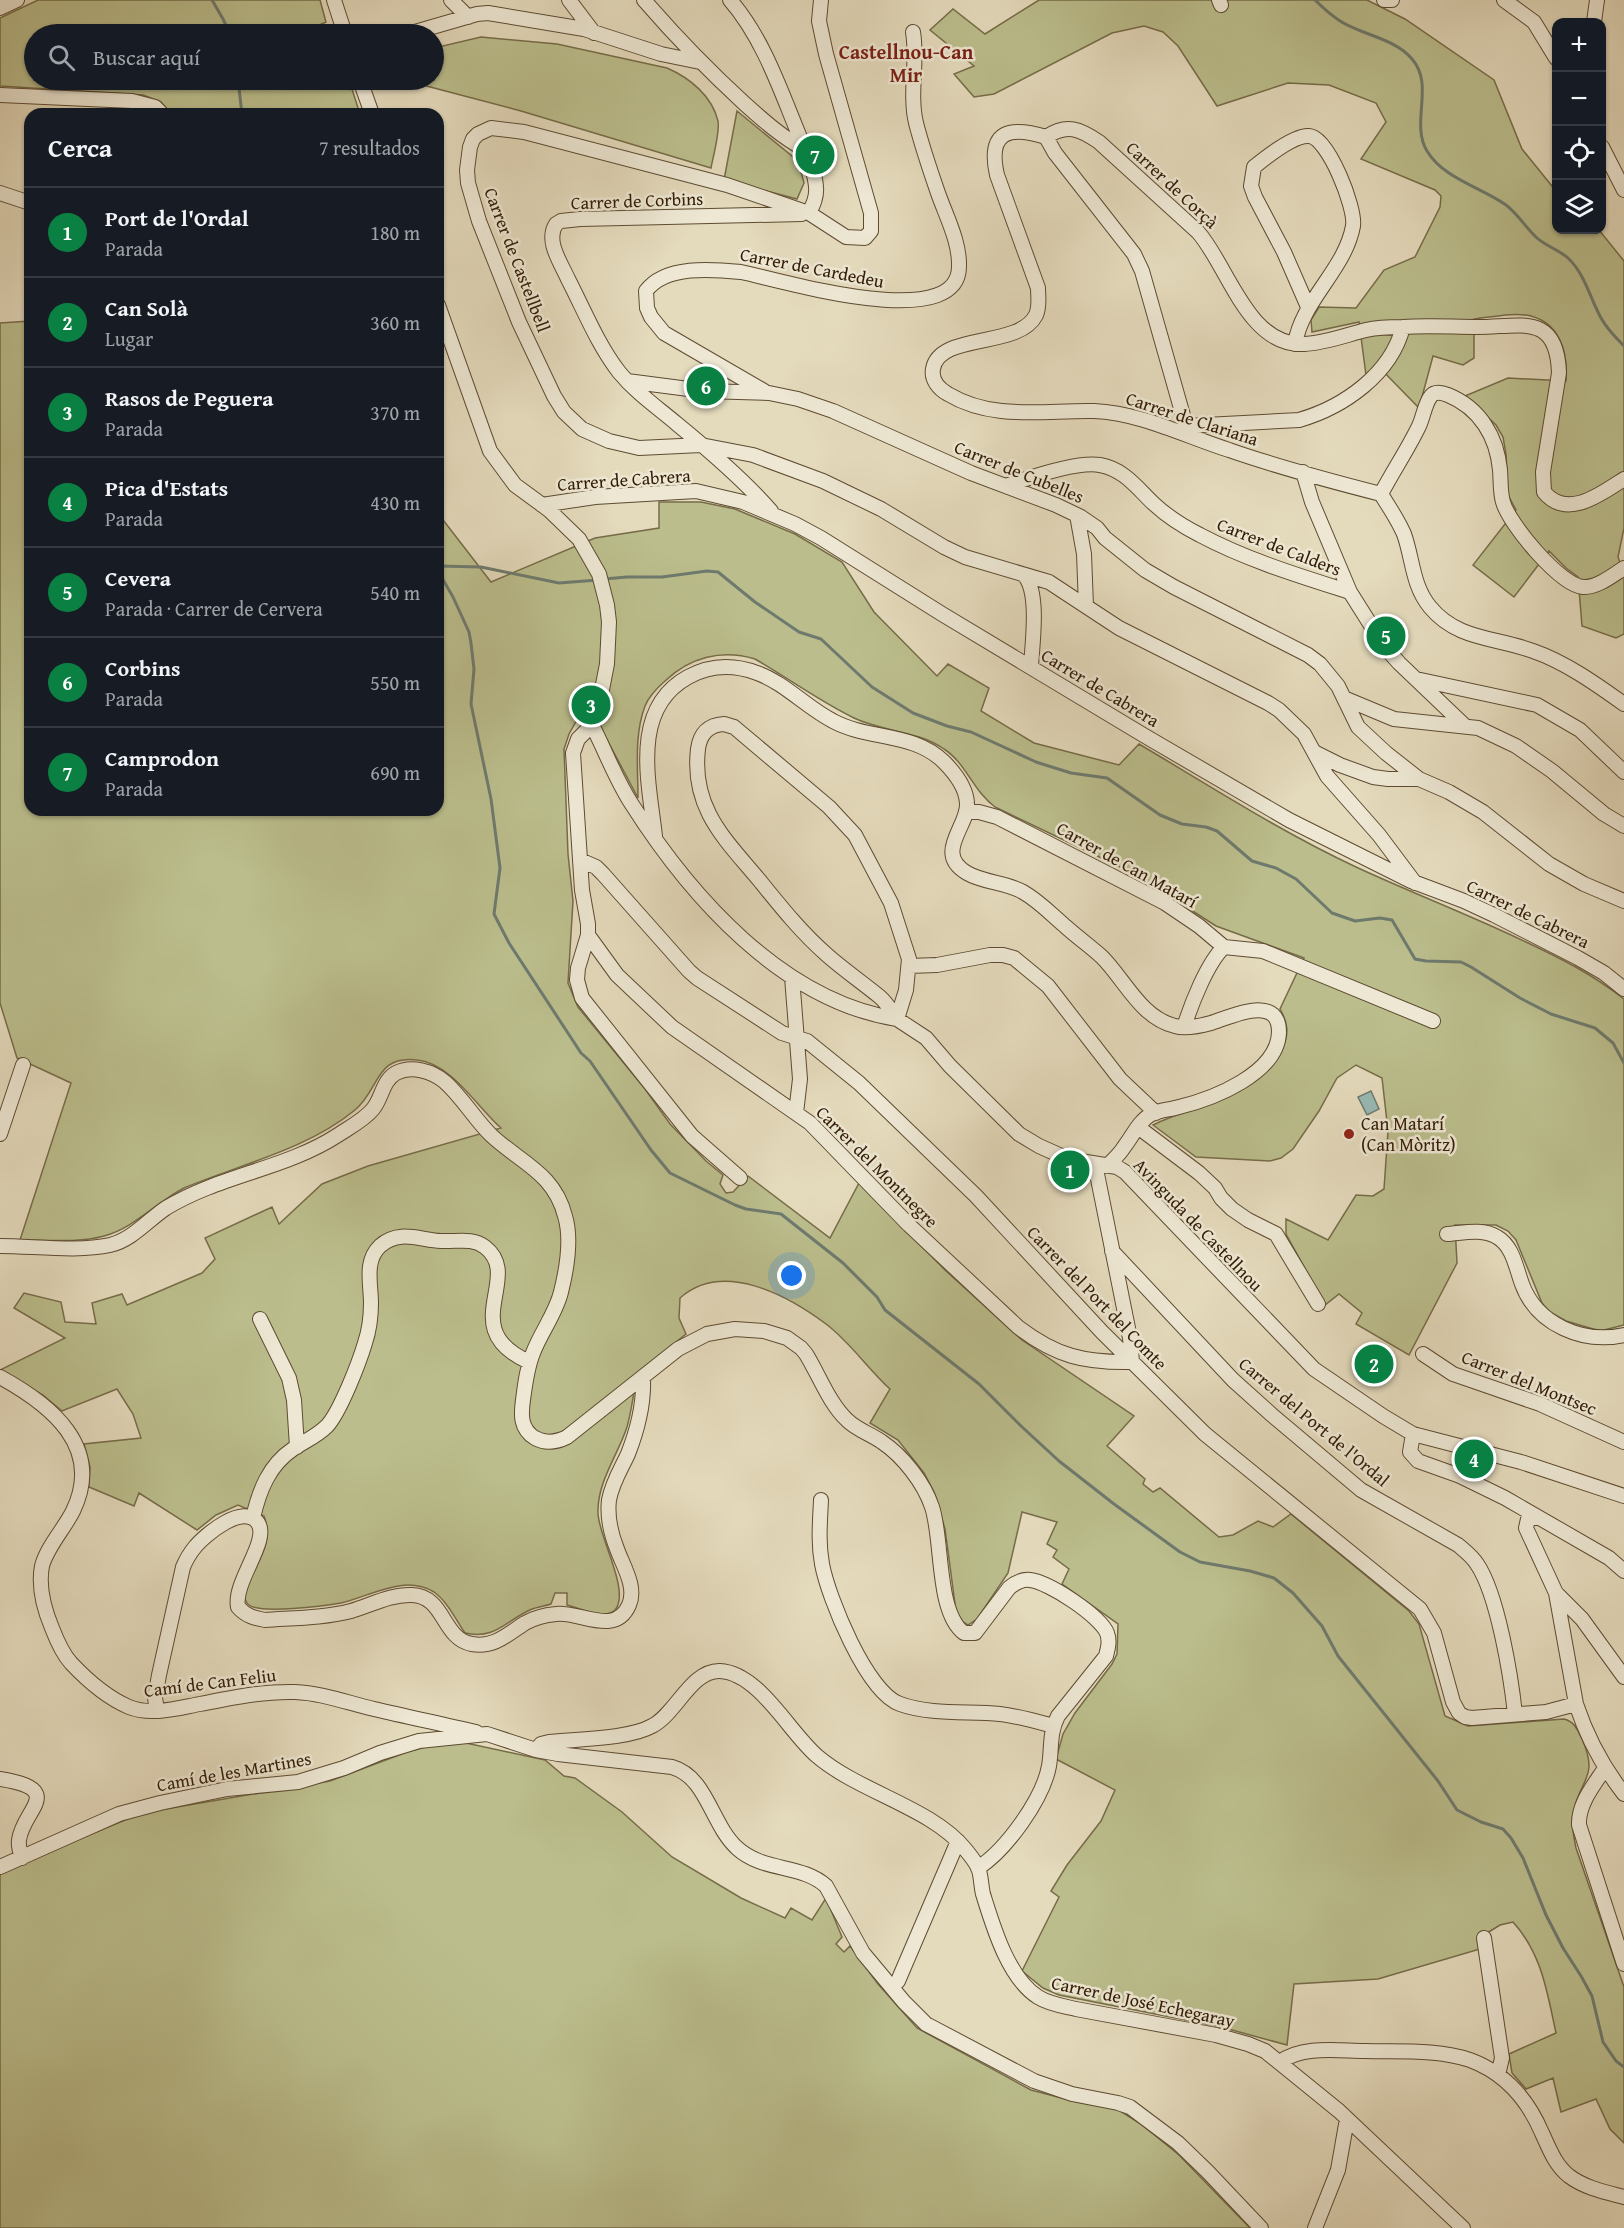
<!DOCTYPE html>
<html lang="es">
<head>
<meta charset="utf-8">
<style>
	:root { --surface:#171b24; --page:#20242c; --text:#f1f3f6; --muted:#9ea1a6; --line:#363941; --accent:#0b8043 }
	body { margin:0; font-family:"Gentium Book Plus",serif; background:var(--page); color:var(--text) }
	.controls { position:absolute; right:18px; top:18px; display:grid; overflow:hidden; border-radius:12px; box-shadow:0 2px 4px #0004 }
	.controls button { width:54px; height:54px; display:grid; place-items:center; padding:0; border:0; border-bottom:2px solid var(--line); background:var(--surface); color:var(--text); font:30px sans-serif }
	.you { position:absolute; left:792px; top:1276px; width:21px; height:21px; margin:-15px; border:4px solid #fff; border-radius:50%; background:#1a73e8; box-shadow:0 0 0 9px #1a73e833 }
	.badge { display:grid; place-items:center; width:39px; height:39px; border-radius:50%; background:var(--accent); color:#fff; font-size:20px; font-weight:700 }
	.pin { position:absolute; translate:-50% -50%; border:3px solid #fff; box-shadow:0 2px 6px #0006 }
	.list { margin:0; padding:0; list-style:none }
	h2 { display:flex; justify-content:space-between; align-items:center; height:78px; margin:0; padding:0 24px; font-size:26px }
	h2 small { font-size:20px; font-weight:400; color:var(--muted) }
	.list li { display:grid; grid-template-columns:39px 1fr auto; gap:18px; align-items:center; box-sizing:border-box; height:90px; padding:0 24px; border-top:2px solid var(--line) }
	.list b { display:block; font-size:22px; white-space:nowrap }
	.list p { margin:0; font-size:20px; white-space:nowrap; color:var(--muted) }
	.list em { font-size:20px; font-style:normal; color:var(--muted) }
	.icon { flex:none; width:33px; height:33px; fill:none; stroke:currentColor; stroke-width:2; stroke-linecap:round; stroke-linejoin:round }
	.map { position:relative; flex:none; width:1624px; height:2228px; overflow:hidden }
	.search { position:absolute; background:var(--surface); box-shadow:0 2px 4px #0004; left:24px; top:24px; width:420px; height:66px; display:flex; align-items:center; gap:15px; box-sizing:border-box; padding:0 21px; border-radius:33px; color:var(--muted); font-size:22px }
	.panel { position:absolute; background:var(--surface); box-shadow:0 2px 4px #0004; left:24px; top:108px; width:420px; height:708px; border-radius:18px }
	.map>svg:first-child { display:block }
	.green { fill:#bbbd8c; stroke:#766c48; stroke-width:1.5 }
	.water { fill:#96bab5; stroke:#6e7a6e; stroke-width:1.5 }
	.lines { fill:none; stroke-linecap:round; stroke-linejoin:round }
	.stream { stroke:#6e7a6e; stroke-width:3 }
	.minor-casing { stroke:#5e4b32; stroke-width:16 }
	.minor { stroke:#ede7d3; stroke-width:14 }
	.poi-dot { fill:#8f2418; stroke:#ede7d3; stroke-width:2 }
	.labels { text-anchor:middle; stroke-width:5; stroke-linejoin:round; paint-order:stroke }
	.street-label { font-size:18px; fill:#321b04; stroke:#ede7d3 }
	.poi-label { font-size:18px; fill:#321b04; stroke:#ede7d3; text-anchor:start }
	.neighbourhood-label { font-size:20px; font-weight:bold; fill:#7a1f14; stroke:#ede7d3 }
</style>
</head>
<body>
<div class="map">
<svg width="1624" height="2228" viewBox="0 0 1624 2228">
	<rect width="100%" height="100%" fill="#e4dabc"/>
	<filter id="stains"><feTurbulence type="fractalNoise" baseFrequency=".00333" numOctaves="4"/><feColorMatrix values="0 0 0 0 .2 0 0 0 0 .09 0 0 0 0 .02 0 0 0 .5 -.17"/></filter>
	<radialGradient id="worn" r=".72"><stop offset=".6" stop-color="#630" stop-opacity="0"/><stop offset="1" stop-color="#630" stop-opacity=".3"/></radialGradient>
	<path class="green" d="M38,0H320L326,22L309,30L310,34H34V80H349L360,114H171L161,102L143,95L0,86V18Z
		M1039,0H1367L1405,19L1494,80L1522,149L1556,191V230H1599L1624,261V528L1618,557L1624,574V634L1616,638L1582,626L1578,577L1566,568L1549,551L1514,597L1473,565L1516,510L1508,495L1506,454L1503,437L1496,425L1465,396L1508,378L1566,381C1568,354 1561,324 1531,316C1514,312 1492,317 1474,319V358L1463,365L1433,356L1419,408L1377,365L1366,375L1359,322L1312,332L1311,320L1319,307L1356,308L1384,270L1415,257L1440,207L1441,196L1435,190L1361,159L1386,122L1376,103L1329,85L1288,83L1217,106L1178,46L1163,32L1144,26L1112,33L994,94L974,97L954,74L974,66L930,30L953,9L985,34Z
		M481,37L557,44L667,68C690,78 712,96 718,121C720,132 713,157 711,168L521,111L419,84L416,80H434V48Z
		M737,111L798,161L804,183L797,199L724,180Z
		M30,321V810H438V517L440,516L491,582L595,538L659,528V502H701L735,509L795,534L842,562L874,612L937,676L948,664L989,688L981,711L1034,743L1119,765L1139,744C1210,786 1281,832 1356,867C1412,893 1470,915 1526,942C1562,959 1592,974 1624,999V1325L1600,1331L1566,1321L1550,1312L1542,1303L1516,1240L1508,1231L1496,1225H1455L1457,1263L1409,1355L1356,1324L1362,1313L1339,1294L1325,1305L1286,1234V1219L1328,1240L1356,1195L1373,1196L1384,1189L1388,1131L1382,1078L1356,1065L1337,1078L1319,1111L1293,1149L1281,1158L1270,1161L1196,1157L1153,1125C1195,1104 1262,1096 1283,1048C1289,1033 1288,1023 1280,1009L1304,958L1216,926L1135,874L995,807C973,791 966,763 944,749C916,730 883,732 854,718C819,701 788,678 755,659C722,649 690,657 665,681C657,688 649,696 645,706C634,735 638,768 638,798L587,702L569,734L564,749L568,854L573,901L568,983L578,1007L645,1089L670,1124L706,1161L723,1175L720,1184L726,1193L733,1192L748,1176L830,1238L859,1183L945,1270L1022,1340L1134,1416L1107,1446L1145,1479L1143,1484L1153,1492L1160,1488L1219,1537L1233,1535L1258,1521L1273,1527L1291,1514L1409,1611L1419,1624L1445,1716L1468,1726L1564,1719C1575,1722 1577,1729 1582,1739C1600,1779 1578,1780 1573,1815C1571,1826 1574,1837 1576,1848L1624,1987V2143L1610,2129L1596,2099L1561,2112L1553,2078L1526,2089L1512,2073L1509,2054L1556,2033C1547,1992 1542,1954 1513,1922L1500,1925L1479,1938L1480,1949L1378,1979L1294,1984L1287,2045L1221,2027L1059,1995L1043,1988L1022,1971L1059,1897L1051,1891L1067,1865L1101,1821L1115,1790L1056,1759L1063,1734L1075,1713L1112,1664L1117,1654L1118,1624L1062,1584L1069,1569L1053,1557L1057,1550L1047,1544L1057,1522L1022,1512L1008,1573L977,1619L968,1625L962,1621L956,1611L945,1529L934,1492L924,1473L898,1440L870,1423L890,1389C868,1369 850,1342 826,1324C787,1295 723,1260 680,1298L679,1318L686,1334L637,1373C634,1391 632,1409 627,1427C618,1455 597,1482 598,1513C598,1536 631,1591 615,1610C606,1620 579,1608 567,1605V1593H555L551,1604C545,1606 538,1607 532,1609C506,1620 496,1640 465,1633C456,1620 447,1601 434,1592C404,1574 371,1596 341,1603C324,1606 261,1614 249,1605C246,1603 246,1601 244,1597C250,1567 276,1549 264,1516L238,1505L216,1515L197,1530L139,1493L134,1506L89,1487L90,1467L84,1444L141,1438L133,1414L117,1389L62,1411L43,1395L0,1370L65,1338L14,1308L24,1293L61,1302L65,1322L96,1324L92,1303L122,1294L127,1305L202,1273L215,1259L205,1238L272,1207L279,1224L322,1184L368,1166L501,1128C477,1107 451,1063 417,1060C375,1055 380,1089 355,1110C306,1150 241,1164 184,1188C157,1202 134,1228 104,1236C80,1243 45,1240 20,1240L71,1083L17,1058L0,1003V323Z
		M452,1740L545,1760L564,1776L575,1778L622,1812L672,1857L741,1898L785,1918L791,1908L812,1920L826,1898L842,1937L836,1944L844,1952L850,1946L878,1984L917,2028L1031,2090L1077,2102L1117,2109L1141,2124L1179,2155L1250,2228H0V1872L142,1813L330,1781L407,1752Z"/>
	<path class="water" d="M1371,1091L1379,1109L1367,1115L1358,1097Z"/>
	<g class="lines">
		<path class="stream" d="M212,0L223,19L230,34
			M1315,0C1323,8 1331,15 1340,21C1362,35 1394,38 1412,59C1435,85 1410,123 1427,151C1444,179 1481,187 1506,205C1518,214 1526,228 1537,238C1546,246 1559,250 1568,258C1585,274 1590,298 1601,318C1607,329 1615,337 1624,346
			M238,80L242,114
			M438,566L481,567L559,583L598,580
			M438,571L453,597L469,632L471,643L474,669L471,704L491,799L500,868L494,914L509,943L581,1053L590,1061L651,1150L670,1173L735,1205L746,1209L781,1214L843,1263L877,1297L885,1310L979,1384L1021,1426L1059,1461L1114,1504L1180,1552L1200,1562L1250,1571L1274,1578L1293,1593L1322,1626L1338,1656L1438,1781L1457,1810L1481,1822L1503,1829L1511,1838L1523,1858L1546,1915L1563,1948L1581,1976L1592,1996L1603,2042L1616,2061L1624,2067
			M604,579L627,577H662L707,571L718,572L755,602L799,632L821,639L872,687L913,713L947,726L971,732L1036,762L1071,773L1107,778L1160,815L1182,824L1206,827L1217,831L1252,861L1276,868L1296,879L1332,913L1355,921L1380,918L1392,920L1415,959L1426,961L1461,962L1471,967L1520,998L1551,1014L1595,1028L1613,1043L1624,1063"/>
		<g class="minor-casing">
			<path id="minor" d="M334,0L345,34
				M451,0L468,17
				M569,0L594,33
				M644,0C676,37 709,71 745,104C764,121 782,137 804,149
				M730,0C763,38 780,89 799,135C805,151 815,169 816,187C817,197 813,205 809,213
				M821,0L819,21L826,54L871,213V231L865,238L846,237L809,213L727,185L524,132L491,128L478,134L473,139L470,147L467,170L468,183L479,221L519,322L554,396L564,412L582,429L609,441L639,448L701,445L753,455L823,481L881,509L944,547L965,557L1049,582L1119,628L1268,703L1279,710L1304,734L1327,776L1379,835L1415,883
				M1219,0L1221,5
				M1384,0H1392
				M1504,0L1534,22L1556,58
				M0,8L17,0
				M1594,22L1597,0
				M408,34L477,14L488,13L584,29L661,54L700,62
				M360,80L372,114
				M0,95L132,101L155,107L162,114
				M1046,137C1010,126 987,130 997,175L1038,288C1038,297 1040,306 1036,315C1019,349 939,332 933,369C931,380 939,389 948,394C993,421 1044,410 1094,411C1141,413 1185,436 1229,450C1278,467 1330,481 1381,494
				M1046,137C1067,123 1080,129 1099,142L1198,232C1228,266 1248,347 1304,344C1325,343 1346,335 1366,330C1379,327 1390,327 1403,327C1391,374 1344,407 1299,420L1186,426
				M1046,137L1055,153L1134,254L1142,271L1188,433
				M1602,147L1624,190
				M0,193L30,203
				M438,305L490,451L515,485L549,510L579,539L599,574L607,605L609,622L607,664L598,710L592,725L578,739L573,753L582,890L588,924V935L578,968L577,980L582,998L692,1136L740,1178
				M1403,327C1428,325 1453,327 1478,327C1520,327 1557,312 1559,373L1543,472L1544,492C1567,520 1601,494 1624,479
				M1295,344C1302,300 1345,270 1353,226C1356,208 1328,137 1309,136C1294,135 1265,158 1254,167L1251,186L1255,197L1284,252L1308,307
				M627,381L704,391L769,393L798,399L833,411L971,473L1056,505L1081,517L1097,528L1105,538L1145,570L1174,587L1308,655L1320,664L1338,686L1358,727L1386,753L1419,779
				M764,391L664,333L651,317L647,308L646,291C665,265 712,269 741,272C777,279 958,335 959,267C960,242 946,216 938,193C930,170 922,146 916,123C909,93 918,62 913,32
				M1303,472L1312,502L1350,592L1384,646L1399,663L1464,725
				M1006,486C1028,478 1077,461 1100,465C1124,469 1138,489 1154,504C1168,517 1184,527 1200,535C1247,560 1300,576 1350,592
				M1381,494C1393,471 1408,449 1419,426C1423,418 1425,403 1431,396C1435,391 1443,393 1448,395C1480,408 1497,437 1500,470C1501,481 1500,492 1503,502C1509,524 1560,585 1583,587C1597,588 1613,575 1624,568
				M1381,494C1389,507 1398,520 1404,534C1413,559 1412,585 1430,607C1457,640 1495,637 1533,651C1565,662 1596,684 1624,704
				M542,505L595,497L696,491L743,502L795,524L821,538L942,614L1145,736L1289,820L1411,881L1464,901L1494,915L1578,958L1604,973L1624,989
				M771,511C743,479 710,451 677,424C657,407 636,393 619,372C598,345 584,310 568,279C561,263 545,241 556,224L561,221L580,219L802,214
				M1077,515L1084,554L1086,606
				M1024,575C1040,592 1032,645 1031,667
				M1416,679L1537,705L1580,730L1624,772
				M1346,699L1394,719L1478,728L1516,746L1552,771L1604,814L1624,826
				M724,724L734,727L829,807L855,835L891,903L909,959L906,990L897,1019C892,1012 887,1003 880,997C863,983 844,970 827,955C801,932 781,907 760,881C726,840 691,809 698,749C700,734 708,725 724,724Z
				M592,725C605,750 615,778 631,803C690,896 782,1001 897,1019L926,1038L950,1066L1019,1134L1039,1146L1068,1159L1117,1167L1125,1172L1314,1369L1383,1416L1413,1434L1521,1462L1624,1496
				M1316,753L1340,765L1373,777L1388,779H1419L1449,792L1483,812L1549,864L1584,884L1624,901
				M967,812H979L997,817L1165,903L1199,926L1224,947L1263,951L1433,1021
				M655,836C649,782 630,709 688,677C710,665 733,664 757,673C785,683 807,708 833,721C868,740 914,732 944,762C955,773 966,787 967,803C969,826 933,853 967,873C984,883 1006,882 1023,892C1039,901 1052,915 1065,926C1077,937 1090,946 1102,957C1125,980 1141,1018 1175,1026C1185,1029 1200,1026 1211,1023C1230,1017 1279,993 1279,1032C1278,1074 1212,1099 1179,1107C1169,1110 1159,1110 1150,1115C1139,1121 1132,1137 1124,1147C1120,1154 1114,1159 1108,1165
				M580,860L596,867L603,874L689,971L697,978L782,1033L807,1041L859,1083L976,1196L1102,1332L1205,1434L1420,1609L1434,1633L1453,1702L1459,1713L1465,1717L1472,1718L1546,1712L1576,1704
				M588,935L617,975L672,1027L810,1123L909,1225L1018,1327C1056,1356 1084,1363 1132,1362L1130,1338L1095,1164
				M909,966L937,965L990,955H1003L1014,958L1048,986L1120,1079L1156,1113
				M792,977L800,1079L796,1113
				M1184,1027C1191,1005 1207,963 1224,947
				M1138,1127L1199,1173L1215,1188L1221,1198L1232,1209L1248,1220L1276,1234L1318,1304
				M0,1134L23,1065
				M1447,1234C1463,1233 1482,1228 1497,1237C1513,1246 1516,1268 1522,1284C1537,1325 1583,1344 1624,1335
				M0,1246C33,1246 79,1252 110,1245C132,1240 148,1220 166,1208C220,1175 286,1169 338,1135C350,1127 364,1120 373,1109C382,1098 383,1080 396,1073C411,1065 432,1071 445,1082C463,1098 475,1120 492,1136C521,1163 554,1173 565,1216C572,1239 567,1268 561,1292C556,1313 541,1332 533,1353C527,1368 525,1384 523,1400C521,1414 520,1429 535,1438C546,1444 557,1442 567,1437L678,1349L707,1334L735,1329L764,1331L787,1338L801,1348L806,1354C819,1375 829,1403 847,1420C857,1430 871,1434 882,1442C903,1456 924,1483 932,1507C943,1539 936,1612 964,1633H975L1009,1588C1015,1583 1022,1579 1030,1580C1049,1582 1100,1616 1107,1633C1110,1641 1108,1648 1106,1656L1058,1716C1049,1733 1052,1749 1049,1766C1043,1799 1006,1850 978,1868
				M1112,1251L1233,1380L1272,1415L1361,1490L1458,1545C1465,1551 1472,1556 1477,1564C1498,1595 1511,1677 1515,1714
				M260,1319L289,1378L294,1400L297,1447
				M1423,1354L1453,1374L1540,1404L1624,1442
				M0,1377C51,1405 104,1447 73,1511C64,1529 47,1547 42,1566C38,1587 44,1609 52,1628C57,1641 62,1653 71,1663C87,1680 108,1698 129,1707C151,1716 178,1708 200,1704C231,1698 263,1691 295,1692C322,1693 348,1703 374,1709C408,1717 442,1724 476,1732
				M1413,1434L1410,1452L1418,1461L1460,1476L1505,1498L1609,1558L1624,1571
				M821,1500C820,1522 818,1542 822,1564C828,1597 867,1693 900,1704C931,1715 967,1711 1000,1714C1018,1716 1035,1721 1053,1726
				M1536,1517L1528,1519L1526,1528L1556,1593L1576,1704C1587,1737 1603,1767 1624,1794
				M253,1518C259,1491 269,1465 293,1449C305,1441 317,1436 327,1426C340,1412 359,1363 365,1343C369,1331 371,1316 371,1303C371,1284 364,1261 380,1246C399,1229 420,1240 441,1241C457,1242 472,1237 485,1247C524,1277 455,1329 529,1362
				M1556,1593L1582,1619L1624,1677
				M157,1710L155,1698L159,1675L183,1567C186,1560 190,1553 195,1547C205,1535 244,1502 258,1523C270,1541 233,1582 238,1607C246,1616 254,1618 265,1620C294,1618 324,1618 351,1611C371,1605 391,1594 412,1595C445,1596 442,1639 472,1644C494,1648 508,1634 525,1623C534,1618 545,1615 556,1614C580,1611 615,1637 629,1605C637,1587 623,1566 617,1549C611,1534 607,1517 609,1500C612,1483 621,1469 628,1454C637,1431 644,1404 643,1379
				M536,1750L541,1744L549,1742C577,1739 629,1739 652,1726C676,1714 691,1670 720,1671C759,1673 789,1732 817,1756C859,1792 932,1808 965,1849C969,1854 976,1862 978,1868C981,1873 981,1886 983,1894C993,1926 1008,1978 1038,1997C1049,2004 1063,2006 1076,2009L1216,2035L1248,2044L1265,2051L1339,2111L1463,2228
				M1605,1768C1594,1785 1578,1804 1579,1825L1624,1964
				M0,1779C67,1790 23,1809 19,1840C18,1847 20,1852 22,1858
				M0,1867L119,1814L160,1803L227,1789L298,1782L344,1768L380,1753L419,1741L487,1734L536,1750L558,1754L672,1767C707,1777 711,1824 737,1848C763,1872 802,1864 826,1886L863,1953L904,2002L926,2024L1034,2081L1072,2094L1118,2103L1130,2107L1178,2143L1208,2172L1261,2228
				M1484,1938L1502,2058L1498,2075
				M892,1987L898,1981L958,1841
				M1280,2062C1303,2045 1339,2051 1365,2051C1399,2052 1438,2049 1470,2060C1505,2073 1528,2100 1542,2133C1549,2148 1555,2165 1569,2176C1585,2188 1605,2192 1624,2197
				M1315,2228L1338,2170L1347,2119"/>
		</g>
		<use href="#minor" class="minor"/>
	</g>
	<circle class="poi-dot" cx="1349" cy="1134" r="6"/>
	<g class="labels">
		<g class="street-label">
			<text transform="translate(1172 185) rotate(43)" y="6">Carrer de Corçà</text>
			<text transform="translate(637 201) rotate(-2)" y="6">Carrer de Corbins</text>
			<text transform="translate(517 260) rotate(69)" y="6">Carrer de Castellbell</text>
			<text transform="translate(812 268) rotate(11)" y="6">Carrer de Cardedeu</text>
			<text transform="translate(1192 419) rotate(18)" y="6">Carrer de Clariana</text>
			<text transform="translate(1019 472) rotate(22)" y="6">Carrer de Cubelles</text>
			<text transform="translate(624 480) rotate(-4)" y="6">Carrer de Cabrera</text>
			<text transform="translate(1279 547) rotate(21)" y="6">Carrer de Calders</text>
			<text transform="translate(1100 688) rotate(31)" y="6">Carrer de Cabrera</text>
			<text transform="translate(1127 865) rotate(29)" y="6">Carrer de Can Matarí</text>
			<text transform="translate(1528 914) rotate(26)" y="6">Carrer de Cabrera</text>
			<text transform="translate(877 1167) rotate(45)" y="6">Carrer del Montnegre</text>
			<text transform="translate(1198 1225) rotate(46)" y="6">Avinguda de Castellnou</text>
			<text transform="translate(1097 1298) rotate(46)" y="6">Carrer del Port del Comte</text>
			<text transform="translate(1529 1383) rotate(22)" y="6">Carrer del Montsec</text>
			<text transform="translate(1314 1422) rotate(40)" y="6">Carrer del Port de l'Ordal</text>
			<text transform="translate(210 1683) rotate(-7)" y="6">Camí de Can Feliu</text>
			<text transform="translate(234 1772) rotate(-10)" y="6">Camí de les Martines</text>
			<text transform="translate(1143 2002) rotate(12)" y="6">Carrer de José Echegaray</text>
		</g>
		<g class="poi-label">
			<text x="1361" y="1130">Can Matarí<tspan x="1361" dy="21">(Can Mòritz)</tspan></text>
		</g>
		<g class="neighbourhood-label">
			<text x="906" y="59">Castellnou-Can<tspan x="906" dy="23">Mir</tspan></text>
		</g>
	</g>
	<rect width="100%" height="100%" filter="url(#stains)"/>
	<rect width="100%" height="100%" fill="url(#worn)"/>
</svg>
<div class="controls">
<button>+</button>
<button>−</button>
<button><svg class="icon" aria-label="locate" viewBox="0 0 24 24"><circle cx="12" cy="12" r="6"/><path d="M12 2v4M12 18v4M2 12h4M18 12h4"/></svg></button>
<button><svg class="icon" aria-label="layers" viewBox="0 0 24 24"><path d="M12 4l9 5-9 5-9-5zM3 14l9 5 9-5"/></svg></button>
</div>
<div class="you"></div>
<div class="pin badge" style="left:1070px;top:1170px">1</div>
<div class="pin badge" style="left:1374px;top:1364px">2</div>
<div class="pin badge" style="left:591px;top:705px">3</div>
<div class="pin badge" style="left:1474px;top:1459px">4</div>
<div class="pin badge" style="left:1386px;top:636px">5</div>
<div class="pin badge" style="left:706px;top:386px">6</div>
<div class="pin badge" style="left:815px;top:155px">7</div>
<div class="search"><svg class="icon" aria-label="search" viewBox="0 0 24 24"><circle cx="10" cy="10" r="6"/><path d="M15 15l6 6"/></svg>Buscar aquí</div>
<section class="panel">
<h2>Cerca<small>7 resultados</small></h2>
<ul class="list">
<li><span class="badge">1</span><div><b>Port de l'Ordal</b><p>Parada</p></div><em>180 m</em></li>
<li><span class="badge">2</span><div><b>Can Solà</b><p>Lugar</p></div><em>360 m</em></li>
<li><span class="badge">3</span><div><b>Rasos de Peguera</b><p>Parada</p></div><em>370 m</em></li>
<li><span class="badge">4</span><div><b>Pica d'Estats</b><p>Parada</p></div><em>430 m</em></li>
<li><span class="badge">5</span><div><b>Cevera</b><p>Parada · Carrer de Cervera</p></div><em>540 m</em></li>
<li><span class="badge">6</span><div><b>Corbins</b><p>Parada</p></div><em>550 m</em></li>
<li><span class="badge">7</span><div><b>Camprodon</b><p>Parada</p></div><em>690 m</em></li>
</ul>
</section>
</div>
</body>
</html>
